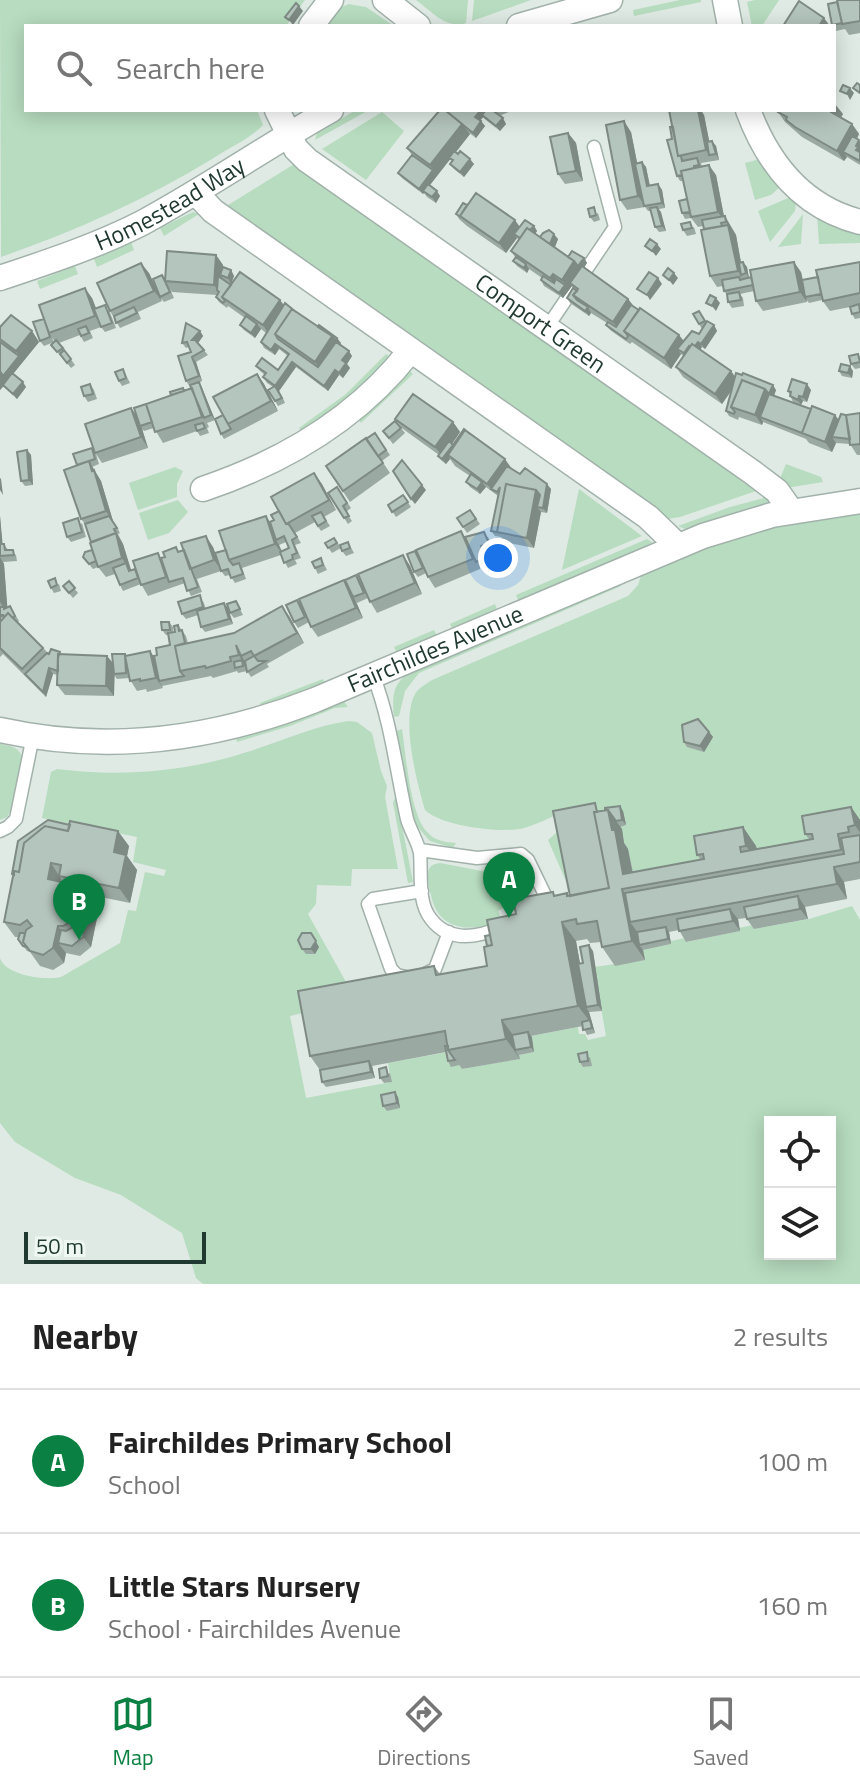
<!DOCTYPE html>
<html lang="en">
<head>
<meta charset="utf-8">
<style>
	:root { --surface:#fff; --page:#f6f6f6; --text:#222; --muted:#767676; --line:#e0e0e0; --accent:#0b8043 }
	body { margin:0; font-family:"Titillium Web",sans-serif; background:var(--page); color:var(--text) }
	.controls { position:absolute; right:24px; bottom:24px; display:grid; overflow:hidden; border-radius:0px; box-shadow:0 4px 20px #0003 }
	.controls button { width:72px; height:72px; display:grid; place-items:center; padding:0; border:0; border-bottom:2px solid var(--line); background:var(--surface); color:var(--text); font:40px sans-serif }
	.scale { position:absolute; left:24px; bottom:20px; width:182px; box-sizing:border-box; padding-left:8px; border:4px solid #203a31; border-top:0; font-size:22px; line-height:28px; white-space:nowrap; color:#203a31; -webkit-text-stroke:6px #eff7f2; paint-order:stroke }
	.you { position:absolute; left:498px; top:558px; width:28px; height:28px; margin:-20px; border:6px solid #fff; border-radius:50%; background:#1a73e8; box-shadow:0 0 0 12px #1a73e833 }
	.badge { display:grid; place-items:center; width:52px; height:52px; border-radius:50%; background:var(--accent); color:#fff; font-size:26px; font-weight:700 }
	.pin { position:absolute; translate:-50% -66px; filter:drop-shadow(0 2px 4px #0008) }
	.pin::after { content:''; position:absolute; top:42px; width:28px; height:24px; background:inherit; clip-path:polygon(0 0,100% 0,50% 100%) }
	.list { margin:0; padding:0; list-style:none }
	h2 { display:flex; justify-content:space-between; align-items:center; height:104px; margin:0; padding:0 32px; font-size:34px }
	h2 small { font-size:26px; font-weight:400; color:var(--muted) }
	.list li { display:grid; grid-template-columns:52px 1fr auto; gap:24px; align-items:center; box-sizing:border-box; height:144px; padding:0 32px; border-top:2px solid var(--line) }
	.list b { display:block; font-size:30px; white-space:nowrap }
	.list p { margin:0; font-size:26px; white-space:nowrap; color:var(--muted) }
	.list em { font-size:26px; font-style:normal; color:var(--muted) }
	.icon { flex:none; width:44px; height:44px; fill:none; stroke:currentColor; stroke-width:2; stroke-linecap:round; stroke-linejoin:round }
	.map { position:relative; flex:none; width:860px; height:1284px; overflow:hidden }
	.search { position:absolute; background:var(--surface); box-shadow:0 4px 20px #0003; left:24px; right:24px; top:24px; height:88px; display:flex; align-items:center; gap:20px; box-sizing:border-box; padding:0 28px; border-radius:0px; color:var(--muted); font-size:30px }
	.sheet { height:392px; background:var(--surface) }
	nav { display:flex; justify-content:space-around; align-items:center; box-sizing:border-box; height:112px; border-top:2px solid var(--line); background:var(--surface); font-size:22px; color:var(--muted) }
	nav a { display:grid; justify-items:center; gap:4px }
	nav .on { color:var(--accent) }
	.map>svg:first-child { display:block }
	.green { fill:#b7dcbf; fill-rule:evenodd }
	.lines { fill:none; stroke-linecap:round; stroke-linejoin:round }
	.lane-casing { stroke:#a2b2ab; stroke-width:15 }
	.street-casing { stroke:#a2b2ab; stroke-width:27 }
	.lane { stroke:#fff; stroke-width:12 }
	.street { stroke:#fff; stroke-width:24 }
	.wall { fill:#9ba9a3; fill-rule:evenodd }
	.shaded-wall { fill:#7e8a84 }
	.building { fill:#b4c5bd; stroke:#7e8a84; stroke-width:2 }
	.labels { text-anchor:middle; stroke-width:8; stroke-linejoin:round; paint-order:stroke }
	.street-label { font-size:24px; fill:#203a31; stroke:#eff7f2 }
</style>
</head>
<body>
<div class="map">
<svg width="860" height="1284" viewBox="0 0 860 1284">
	<rect width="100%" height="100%" fill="#dfeae4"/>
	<path class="green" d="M0,0H305L286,26H26V110H257L263,125C250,139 228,148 212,159C145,200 75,231 1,257Z
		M416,0H468L466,23C447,30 431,11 416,0Z
		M474,0H531L472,21Z
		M680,0H701V2L634,16L633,10Z
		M755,0H779L762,26H752L747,2Z
		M349,4L366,7L394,26H324L339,8Z
		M356,110H369L315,140L317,133Z
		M382,112L404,131L366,180L322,149Z
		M760,159L781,186L771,195L755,200L745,163Z
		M296,163L759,490L680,517L668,519L662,517L225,207Z
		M788,198H793L796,203L795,211L770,242L758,211Z
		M193,212L199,214L164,236L160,228Z
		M803,214L801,244L778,247Z
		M817,215L860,231V243L819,244Z
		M131,242L134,250L97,267L94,259Z
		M75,266L78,274L40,289L37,281Z
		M386,354L390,357L361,390L303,433L299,428L346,394Z
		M408,369L413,374L361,423L357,418Z
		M786,464L821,477L823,482L786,488L779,481Z
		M175,467L183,471L177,484V497L138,510L129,483Z
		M579,489L642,536L562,570Z
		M768,497L770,500L765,504L697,526L685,529L678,526L730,507Z
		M178,500L188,512L169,533L148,540L139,513Z
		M860,513V827L819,853L711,874L637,893L628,849L625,850L622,829L569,888L548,840L564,826L559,814C548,818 536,825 524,828C502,834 441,826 425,810C417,783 399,715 417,691C421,687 427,683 432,680L628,596L638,585L642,573L692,552L778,525Z
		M647,539L652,542L648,546L519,602L516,595Z
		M620,584L621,586L419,673L405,691L399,716L394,717C392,699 392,684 408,674Z
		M495,604L497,610L453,630L450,624Z
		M434,630L437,636L397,653L394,647Z
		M323,679L325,684L262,708L260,703Z
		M343,700L348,707L335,708L290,726L237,742L236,738L285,725Z
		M348,721L357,722L372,733L381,771L387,786L385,797L398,869H352L351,886L317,885L316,904L308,914L351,991L311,1011L290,1016L306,1098L391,1082L388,1063L448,1052L462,1069L519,1059V1055L534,1052L532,1036L578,1027L579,1034H585L588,1040L606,1036L594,967L644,960L643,950L671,944V941L685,938L687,942L739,931V928L753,925L754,929L809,919L852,906L860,920V1284H203L196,1278L182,1233L121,1195L75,1178L15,1142L0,1123V958C5,975 45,981 61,977L120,943L128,910L136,911L145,872L164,876L166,870L133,862L137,837L42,818L51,772L57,769C120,777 186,772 247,752C280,742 313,726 348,721ZM770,1122H830V1254H770Z
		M402,729C406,755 410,814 427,832C435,841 445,842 456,843L453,848L430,841L414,823L396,731Z
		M0,744C11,746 21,747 22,760L11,810L7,817L0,820Z
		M396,795L413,882L408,883L393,803Z
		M440,863L482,871L501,869L518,900L498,911L502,920C473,933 438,932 431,895C429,887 425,876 429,869C432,864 435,864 440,863Z"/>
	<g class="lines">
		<g class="lane-casing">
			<path id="lane" d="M546,329L615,227L594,147
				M373,675C391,721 396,770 407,819C410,830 418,842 420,853C422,873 417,902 431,919C450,944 480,937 504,926
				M0,831L8,827L16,819L33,736
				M420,850L477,858L521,854L528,860L545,895L544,901L540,904
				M425,974L435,969L449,932
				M406,977L397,975L391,969L368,904L373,899L422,891"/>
		</g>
		<g class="street-casing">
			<g id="street">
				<path d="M385,0L418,26"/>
				<path d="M725,0L730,26"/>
				<path d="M311,26L331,0"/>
				<path d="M519,26L610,0"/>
				<path id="s1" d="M277,110L296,149L307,160L752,472L777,491L791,511"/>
				<path d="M748,110C768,164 802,207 860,222"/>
				<path d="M196,193L213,211L648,517L678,546"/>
				<path id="s2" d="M0,278C48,262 97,246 142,223C207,188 267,146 331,110"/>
				<path d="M203,489C283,462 357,419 410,351"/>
				<path id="s3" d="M0,730C108,754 213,740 315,700L703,536L772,515L860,501"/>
			</g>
		</g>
		<use href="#lane" class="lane"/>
		<use href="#street" class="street"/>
	</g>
	<path class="wall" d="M860,0V33L849,35L845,29L836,31L834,26L832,25Z
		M481,110L484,113L486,110H514L499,116L506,124L500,131L486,120L483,117L480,120L485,126L476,138L468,132L470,134L456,152L474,164L464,177L454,169L450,164L452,162L450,159L429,186L440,196L436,203L427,197L424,193L423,194L402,178L398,173L412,155L407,148L446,111Z
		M778,112L843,114L841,117L852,124L859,134L857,139L860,142V165L847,157L844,161L802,137L785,122Z
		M704,115L709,141H712L716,146L719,160L701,163L702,166L716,175L724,216L736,235L741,262H743L747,267L749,278L801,272L803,280L818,277L860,262V318L855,319L852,314L850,307L830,311L822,300L809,303L806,299L807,302L763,311L756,301L754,291L740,294L743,298L744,306L732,308L728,302L727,295L724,291L723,286L717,287L710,276L703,226L698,227L691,218L685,219L682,213L687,199L683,181H680L677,176L672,139Z
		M631,132L637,163L642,162L646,167L650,186L658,184L662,190L665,208L659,209L666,231L659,232L655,227L650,211H648L645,207L627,210L620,200Z
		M568,133L576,143L583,181L565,184L558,174Z
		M467,205L520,227L534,226L537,231L535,234L540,237L558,239L555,247L568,257L584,258L587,263L584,268L628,299L634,307L679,335L684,341L699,334L702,329L699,324V311L707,323L714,325L717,331L705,349L702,347L700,350L731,371L735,378L776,390L774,396L811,409L835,415L839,420L846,415L860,413V455H857L850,444L836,443L832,452L809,443L806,439L763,422L762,425L739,417L738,420L729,416L726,411L731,391L722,404L683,377L676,367L683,356L681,354L671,369L632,342L630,344L610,330L606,325L607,323L591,313L589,316L570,303L567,298L573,288L572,286L563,298L544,286L541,280L542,278L529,269L527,273L517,266L513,261L515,257L511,251L519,240L517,238L506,253L467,226L459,219L456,214Z
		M598,213L600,220L594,222L590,217Z
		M694,227L696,234L687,236L683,230Z
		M216,255L223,265V268L231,270L234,276L231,284L225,281L231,285L280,300L284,305L297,313L341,343L340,344L352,356L347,364L350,368L343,378L339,375L328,391L296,367L279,391L285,403L278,406L275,401L273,387L267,383L263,377L265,375L260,371L256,366L278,370L288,356L279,349L275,355L264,348L261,342L266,333L261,329L255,338L244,330L240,325L245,318L228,306L227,308L219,302L216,297L217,295L172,292L170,289L174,298L164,302L160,297L165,279Z
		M149,273L162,301L138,312L141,319L120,328L110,311Z
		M92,298L96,308L109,310L116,328L105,332L101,327L90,331L93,338L84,342L80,335L59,343L75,365L71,368L51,345L55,341L52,338L54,342L44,346L40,341Z
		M0,327L32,331L39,342L13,374L26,387L17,399L4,386L0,390Z
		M200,331L203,336L198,343L208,355L196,362L202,381L199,383L202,388L215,420L207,423L209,427L207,428L209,433L200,436L197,431L163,443L154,428L144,431L142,429L148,448L102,463L96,454L99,464L92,467L101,481L113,521L120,533L118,534L123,544L131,571L158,553L161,558L179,552L213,547L215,553L226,550L274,520L279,511L314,473L336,510L324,517L330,526L321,531L315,522L295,533L301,543L295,545L301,558L295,560L297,564L288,568L281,555L242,568L246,579L235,583L230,575L225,576L221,571L197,579L202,592L191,596L185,583L148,596L141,584L123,591L120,585L115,574L106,577L98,567L93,569L83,557L92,550L91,542L85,524L81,519L77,465L94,452L131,408L137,416L183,388L184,390L191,388L186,381L191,352L189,347L186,348L182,343ZM286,542L289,548L282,551L279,545Z
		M858,354L860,357V368L855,369L851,364Z
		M123,369L130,383L122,386L119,381Z
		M839,371H853L852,378L842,376Z
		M257,374L264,384L278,411L224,439L221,434L223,415Z
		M90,384L94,390L97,399L88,402L84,396Z
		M811,390L807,402L803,401L801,405L793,402L788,391Z
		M395,419L453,422L460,432L452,444L453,445L470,433L512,469L520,474L551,489L547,513L541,512L534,548L504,542L501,537L495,536L491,531L498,496L486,487L480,494L470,487L466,482L470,476L455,466L450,459L446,464L442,461L438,456L439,455L403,429Z
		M401,428L405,433L393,444L383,431Z
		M375,433L390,455L382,461L390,473L350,502L326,466Z
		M27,450L31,455L33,485L25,486L21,481Z
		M337,487L351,508L346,512L352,521L348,524L328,493Z
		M403,495L411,507L396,517L388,505Z
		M470,510L480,524L467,533L457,518Z
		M0,516L2,544H4L8,550L16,555L17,561L3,562L4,564L7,608L10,606L19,621L18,622L49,654L60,652L61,654L107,656L113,663L125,654L126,656L157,655L170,645L168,635H166L162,630L169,622L173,627V632H175L178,625L186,636L188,643L234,633L243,628L289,616L304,643L267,664L269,667L251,677L247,671L238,673L237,671L213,678L211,676L162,686L163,688L147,692L146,689L137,691L129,678L117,679L114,675V696L65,695L57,685L58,675L53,674L46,697L3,654L0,657Z
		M82,523L86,537L71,542L67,537Z
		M466,537H488L493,547H505L509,556L480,567V569L435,588L428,577Z
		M334,538L341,548L332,553L325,543Z
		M348,542L354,553L346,556L342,551Z
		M415,551L426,573L418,577L414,572Z
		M403,555L410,566L422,594L377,613L368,598L357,603L356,601L363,618L318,637L311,627L344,580L348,586L356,575L360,580Z
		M321,558L327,570L318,574L315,568Z
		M69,581L78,593L73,598L63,586Z
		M59,584L61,591L54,593L51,588Z
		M297,600L309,622L298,628L294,622Z
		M203,601L206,609L228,608L233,624L205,632L201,627L198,615L186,619L182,614Z
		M236,601L243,615L234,618L230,613Z
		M709,732L713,737L704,752L687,747L684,742Z
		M851,807L860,820V879L844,882L847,899L805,907L808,919L754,929L746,918L738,919L740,931L686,942L679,930L669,932L671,944L643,950L645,960L615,966L602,947L601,942L590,943L587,939L576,941L580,964L583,963L593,951L602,1011L589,1012L595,1033L587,1035L583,1026L531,1036L534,1052L519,1055L520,1059L462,1069L459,1065L451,1067L448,1061L446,1052L372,1066L375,1078L326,1087L322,1082L320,1070L310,1056L434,966L440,974L487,966V946L490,935L516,914L555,895L567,893L569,896L600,811H623L626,825L620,827L622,829L624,843L628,849L633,872L701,860L697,855L743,827L756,846L757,849L809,839L805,834Z
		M18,841L129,846L127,856L137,870L130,903L86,894L98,913L91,947L80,956L66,953L64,963L53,970L40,966L30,952L27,951L18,939L19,937H15L4,922L13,877L12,874Z
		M319,947L315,954H306L302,949Z
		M590,1057L592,1066L583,1067L580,1062Z
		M390,1073L392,1082L384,1083L380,1078Z
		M398,1097L400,1108L387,1111L383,1106Z"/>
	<path class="shaded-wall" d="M299,6L303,11L293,25L289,20Z
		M824,18L830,26H819Z
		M850,88L854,93L850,100L847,94Z
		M835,104L843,114L838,122L831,112L832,110H834Z
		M481,110L485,115L479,122L475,117Z
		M698,110H701L704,115L712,155H709L706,150Z
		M503,118L506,124L500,131L496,126Z
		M481,121L485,126L476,138L473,133Z
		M624,121L631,132L646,207L638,196Z
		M462,124L470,134L437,176L430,165Z
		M852,124L859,134L848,155L843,152L847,157L844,161L837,151Z
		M568,133L576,143L583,181L576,171Z
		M859,140L860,142V155L856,150V146Z
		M712,141L716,146L719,160L716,154Z
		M470,159L474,164L464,177L460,172Z
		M642,162L646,167L651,192L647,186Z
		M709,165L716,175L725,222L718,212Z
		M433,170L437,176L423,194L419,189Z
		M658,184L662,190L665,208L662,203Z
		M437,191L440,196L436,203L432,197Z
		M657,207L661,212L666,231L662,226Z
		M725,216L736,235L743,274L741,275L745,282L738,271L729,227L726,222Z
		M515,220L522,230L514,234L517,238L506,253L499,243Z
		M534,226L537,231L527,246L523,240Z
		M554,234L558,239L553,252L549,246Z
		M657,244L661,249L656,256L652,251Z
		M216,255L223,265L222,276L220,275L222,278L221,295L214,285Z
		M584,258L587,263L572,285L570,283L572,286L563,298L559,293L565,285L562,280L574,261Z
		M743,262L747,267L749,279L746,273Z
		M794,262L801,272L807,302L800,292Z
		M141,263L149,273L162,301L154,291Z
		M526,264L529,269L527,273L524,268Z
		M231,270L234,276L231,284L228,278Z
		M674,273L678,278L673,285L669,280Z
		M553,274L560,284L557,288L550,278Z
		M658,278L662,284L650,300L647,295Z
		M85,288L92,298L103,327L95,316Z
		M716,298L720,303L716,311L712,306Z
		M628,299L636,309L620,332L613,322Z
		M280,300L287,311L270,336L263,325Z
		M588,307L591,313L589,316L585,311Z
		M257,324L261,329L255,338L251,333Z
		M714,325L717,331L705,349L701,344Z
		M32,331L39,342L0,390V371L19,356L16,351Z
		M200,331L203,336L196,346L192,340Z
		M679,335L687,346L677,349L681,354L671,369L664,358Z
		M332,336L337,338L341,343L322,372L315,362Z
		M698,342L702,347L697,354L693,349Z
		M275,344L279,349L275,355L271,350Z
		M349,351L352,356L347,364L350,368L343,378L339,373L342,360Z
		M192,357L196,362L202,381L199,376Z
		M292,362L296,367L279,391L285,403L275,386Z
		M850,366L853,371L852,378L848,373Z
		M335,370L339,375L328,391L324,386Z
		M731,371L738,381L722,404L715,394Z
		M257,374L264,384L278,411L271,401Z
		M23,382L26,387L17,399L13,394Z
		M199,382L202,388L215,420L211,415Z
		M807,384L811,390L807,402L803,397Z
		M773,385L776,390L765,419L760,417L763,422L762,425L755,415L765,389Z
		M799,396L803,401L801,405L798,400Z
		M131,408L139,419L148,448L141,437Z
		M835,415L842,425L832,437L836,443L832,452L825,442Z
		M453,422L460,432L443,457L435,447Z
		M453,445L456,450L448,455L450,459L446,464L442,459Z
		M27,450L31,455L33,485L29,480Z
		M505,459L512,469L491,489L487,484Z
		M89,461L101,481L113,521L120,533L106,511Z
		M314,473L322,484L336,510L329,500Z
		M0,478L1,479L3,495L0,490Z
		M482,482L486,487L480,494L477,489Z
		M547,484L551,489L547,513L543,508Z
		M422,485L426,490L415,504L411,499Z
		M536,490L543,500L537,507L541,512L534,548L527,538Z
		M0,516L3,548L0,544Z
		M266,516L273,526L276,540L279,545L283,555L275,544Z
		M114,529L123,544L133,576L122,558Z
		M206,536L213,547L222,571L214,560Z
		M403,555L410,566L422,594L415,583Z
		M0,557L4,564L8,615L0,602Z
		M344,580L351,591L363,618L356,608Z
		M224,603L228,608L233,624L229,619Z
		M282,606L289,616L304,643L297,633Z
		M236,645L245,662L247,671L239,655Z
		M150,651L157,661L159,681L163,688L156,678Z
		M107,656L115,666L114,696L106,686Z
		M49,668L53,674L46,697L43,692Z
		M709,732L713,737L704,752L700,746Z
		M620,806L623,811L626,825L622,820Z
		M851,807L860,820V833L855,825Z
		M608,810L622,829L624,843L628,849L635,887L623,874L612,830Z
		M743,827L756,846L760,865L746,846Z
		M118,831L129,846L127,856L137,870L130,903L119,888L114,852Z
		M51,863L61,879L58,894L48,879Z
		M834,867L844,882L847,899L837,884Z
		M70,884L81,899L80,937L70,922L67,898Z
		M622,889L635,908L630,922L641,937L639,945L643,950L645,960L632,941Z
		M84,891L98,913L91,947L83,937Z
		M798,896L805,907L808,919L800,909Z
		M730,909L738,919L740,931L733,921Z
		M562,922L576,941L588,1007H586L589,1012L595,1033L592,1028L591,1023L578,1006Z
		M58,926L68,941L58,943L66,953L64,963L53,948Z
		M666,927L669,932L671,944L668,939Z
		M311,933L319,947L315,954L311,949Z
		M589,945L593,951L602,1011L598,1005Z
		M502,1020L516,1039L515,1050L520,1059L506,1039Z
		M528,1032L532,1037L534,1052L531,1047Z
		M369,1061L372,1066L375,1078L371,1072Z
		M395,1092L398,1097L400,1108L397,1103Z"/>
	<path class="building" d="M837,0H860V21L842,24Z
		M799,1L824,18L819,26H783Z
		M837,2L842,23L832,25L828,4Z
		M296,3L299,6L289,20L285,17Z
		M857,83L860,85V93L853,88Z
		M843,85L850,88L847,94L840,91Z
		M440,110H445L462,124L430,165L407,148Z
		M447,110H481L475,117L481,121L473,133L446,111Z
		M486,110H492L503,118L496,126L482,115Z
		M669,110H698L706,150L678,156Z
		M779,110H832L831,112L852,124L837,151L795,127L786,120L787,117L778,112Z
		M624,121L638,196L620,200L606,125Z
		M670,127H673L678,156H681L682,161L697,158L699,165L694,166V168L681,171L682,175L677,176L667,140L672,139Z
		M568,133L576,171L558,174L550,137Z
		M852,136L859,140L856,146L858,147L856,150L860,152V161L843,152Z
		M712,141L716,154L709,155L707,142Z
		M454,151L458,154L460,151L470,159L460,172L450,164L453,160L449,158Z
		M412,155L433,170L419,189L398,173Z
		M642,162L647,186L658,184L662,203L644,206L635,164Z
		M709,165L718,212L691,217L681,171Z
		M428,184L437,191L432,197L423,191Z
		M476,193L515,220L499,243L460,216Z
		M687,199L690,212L682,213L679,201Z
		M463,203L467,205L460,216L461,217L456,214Z
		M594,207L596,215L590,217L588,209Z
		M657,207L662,226L655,227L650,208Z
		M725,216L726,222L721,223L722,226L704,229L702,220Z
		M525,220L534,226L530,230L527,228L520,238L514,234Z
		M690,222L692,228L683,230L681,224Z
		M728,225L738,271L710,276L701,230Z
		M527,228L574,261L562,280L553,274L550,278L511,251Z
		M549,230L554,234L550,244L540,237L543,233Z
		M650,239L657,244L652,251L645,246Z
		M167,251L216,255L214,285L165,281Z
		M572,251L584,258L578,266L574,261L568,257Z
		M516,257L526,264L524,268L513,261Z
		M743,262L746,273L741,275L739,263Z
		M794,262L800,292L756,301L750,270Z
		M860,262V293L823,301L816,270Z
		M141,263L154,291L110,311L97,283Z
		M582,266L628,299L613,322L573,295L578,289L570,283Z
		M223,267L231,270L228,278L220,275Z
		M668,268L674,273L669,280L663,275Z
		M240,272L280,300L263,325L222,297Z
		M649,272L658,278L647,295L637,289Z
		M162,275L170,292L160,297L153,279Z
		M218,276L231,285L222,297L225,301L223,303L216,297L219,292L217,290Z
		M543,276L554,283L556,279L565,285L559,293L541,280Z
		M739,277L740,280L751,277L753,285L724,291L722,280Z
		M818,277L821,294L805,297L802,280Z
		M85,288L95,316L49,333L39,305Z
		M573,288L577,291L573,295L577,300L588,307L585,311L567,298Z
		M739,292L741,300L728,302L727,294Z
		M710,295L716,298L712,306L706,303Z
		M285,303L296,312L292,309L275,334L278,339L318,367L336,342L349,351L342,360L346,363L339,373L335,370L324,386L292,362L275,386L282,398L275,401L268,390L275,386L263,377L266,373L256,366L262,358L278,370L289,354L275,344L271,350L261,342Z
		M859,304L860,312L852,314L850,307Z
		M105,305L112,323L101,327L94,309Z
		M631,305L639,310L624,331L628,336L626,339L606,325L608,322L616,327Z
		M134,307L137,313L116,323L114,316Z
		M640,308L679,335L664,358L624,331Z
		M292,309L332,336L315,362L275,334Z
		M699,311L705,321L699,324L693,314Z
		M11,315L32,331L16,351L0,339V327Z
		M246,316L257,324L251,333L240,325Z
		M44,319L50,337L40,341L33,322Z
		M707,321L714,325L701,344L698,342L695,346L692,344L690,347L689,346L684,353L677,349L692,331L699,334Z
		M186,323L200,331L192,340H195L204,350L192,357L199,376L186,381L178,356L191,352L187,342L182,343Z
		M319,325L337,338L335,340L332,336L318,327Z
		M86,326L89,333L81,336L78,329Z
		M56,340L63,348L57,352L51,345Z
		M0,342L19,356L3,376L0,371Z
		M692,344L731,371L715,394L676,367Z
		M64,350L71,359L67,363L60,354Z
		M858,354L860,362L851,364L849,356Z
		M841,364L850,366L848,373L839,371Z
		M123,369L126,378L119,381L115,372Z
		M12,373L23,382L13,394L3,385Z
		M736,373L742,375L743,373L773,385L769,394L765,389L742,380L731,407L735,412L734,414L726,411Z
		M257,374L271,401L228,424L213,397Z
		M792,379L807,384L803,397L799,396L798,400L790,396L791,392L788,391Z
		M742,380L765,389L755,415L731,407Z
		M199,382L211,415L204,418L190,385Z
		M90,384L93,394L84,396L81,387Z
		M183,388L184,391L171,395L170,392Z
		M192,388L202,417L155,432L146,404Z
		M413,394L453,422L435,447L395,419Z
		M769,394L811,409L802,433L760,417Z
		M146,404L152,422L140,426L134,408Z
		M812,406L835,415L825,442L802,433Z
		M131,408L141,437L95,453L85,424Z
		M860,413V444L850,445L846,415Z
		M841,414L846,415L850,439L832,437Z
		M223,415L231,429L221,434L215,419Z
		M395,421L401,428L389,438L383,431Z
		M203,423L205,428L197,431L195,425Z
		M464,429L470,434L465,430L454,446L453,445L442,459L438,456L449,441L453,445Z
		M465,430L505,459L487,484L448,455Z
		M375,433L386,450L378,456L366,439Z
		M366,438L383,463L343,491L326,466Z
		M92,448L95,459L77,465L73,454Z
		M27,450L29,480L21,481L17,452Z
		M402,460L422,485L411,499L393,471Z
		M89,461L92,471L94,470L106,511L81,519L64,470Z
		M507,466L520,474L525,468L547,484L543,508L537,507L540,495L536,490L506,484L497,532L501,533L491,531L500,487L497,492L491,489Z
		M314,473L329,500L286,524L271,497Z
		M471,474L482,482L477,489L466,482Z
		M506,484L536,490L527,538L497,532Z
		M337,487L347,503L343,506L349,516L344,518L328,493Z
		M403,495L408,502L392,512L388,505Z
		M470,510L476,519L463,527L457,518Z
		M279,511L286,524L288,523L297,537L292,540L297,553L292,555L293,559L284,563L280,552L289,548L284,536L276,540L270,522L274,520L271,515Z
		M321,512L326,521L318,526L312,516Z
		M109,516L117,528L114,529L116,533L91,542L85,524Z
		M266,516L275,544L229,560L219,531Z
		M78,518L82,532L67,537L63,523Z
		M461,531L473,559L428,577L416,550Z
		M484,532L489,543L481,546L484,553L502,542L506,551L476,562L465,537Z
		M116,533L122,558L98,567L90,543Z
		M206,536L214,560L190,569L181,543Z
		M334,538L337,543L328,548L325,543Z
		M348,542L350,548L342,551L340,545Z
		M0,544H4L5,550H13L14,555L0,556Z
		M176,547L178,552L184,550L198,587L187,591L183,578L169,582L161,558L165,557L163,552Z
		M92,550L96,561L89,564L83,557L85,552Z
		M226,550L229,560L233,565L239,563L243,574L231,578L228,569L221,571L215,553Z
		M415,551L423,568L414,572L407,554Z
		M158,553L166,577L141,585L133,561Z
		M403,555L415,583L370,602L358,574Z
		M321,558L323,565L315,568L312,562Z
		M126,563L129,571L135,569L138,578L120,585L113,568Z
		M356,575L364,593L353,597L345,580Z
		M55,578L57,585L51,588L48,581Z
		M344,580L356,608L311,627L299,599Z
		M69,581L75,588L69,593L63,586Z
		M200,595L203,607L182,614L178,602Z
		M297,600L305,617L294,622L286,605Z
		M236,601L240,609L230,613L227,604Z
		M224,603L229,619L201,627L197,611Z
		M10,606L15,616L13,618L8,613L0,622V617L4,615H0V607H4V609Z
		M282,606L297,633L254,656L251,651L241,656L236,645L239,655L230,657L231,661L206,668L205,666L180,671L175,646L234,633Z
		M8,613L43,648L22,669L0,648V622Z
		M161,622H169L170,630H162Z
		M178,625L179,631L182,630L185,643L175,646L180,671L184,676L159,681L154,656L157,655L156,648L170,645L168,633L175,632L174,626Z
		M51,649L60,652L58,658V671L49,668L43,692L25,674L47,653L49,654Z
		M150,651L156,678L140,681V679L130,681L125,656Z
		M58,654L107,656L106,686L57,685Z
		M112,654H125L126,673L114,674Z
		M254,656L258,661H266L247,672L245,661Z
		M242,660L243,666L235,668L234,662Z
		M698,719L709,732L700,746L684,742L682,725Z
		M595,803L597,812H594L609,888L570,896L553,811Z
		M620,806L622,820L616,821L608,810H605V808Z
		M851,807L855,825L848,827L849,832L838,834L841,850L622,889L632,941L602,947L597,921L577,924L576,919L562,922L578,1006L502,1020L506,1039L448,1050L445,1031L310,1056L298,991L434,966L436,975L487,966L484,947L492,945L487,920L516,914L513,899L553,892L554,896L567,893V896L609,888L594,812L608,810L612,830H615L623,874L704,859L703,854L697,855L694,836L743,827L746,846L740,847L741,852L813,839L812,834H805L802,816Z
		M48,820L70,825L68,831L45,826L24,843L19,872L14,871V875L12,874L18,841Z
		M70,821L118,831L114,852L126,855L119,888L59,876L61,865L51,863L48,879L70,884L67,898L74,899L70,922L63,926H58L53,948L43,955L30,951L23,942L26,930L32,926L27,920L20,925L4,922L14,871L19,872L24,843L45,826L68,831Z
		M860,835V862L834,867L837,884L630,922L625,893L844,854L841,838Z
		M73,889L84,891L91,903L83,937L72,946L58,943L61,930L66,931L73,927L78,904L74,899L71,898Z
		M798,896L800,909L747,919L744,907Z
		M730,909L733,921L679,931L677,919Z
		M666,927L668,939L639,945L637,932Z
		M20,933H25L23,942L27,947L23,946L18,939Z
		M302,933H311L316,941L311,949H302L298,940Z
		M490,935L492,945L487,946L485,936Z
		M589,945L598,1005L586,1007L578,964L583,963L580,947Z
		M590,1020L592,1028L583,1030L582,1022Z
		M528,1032L531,1047L515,1050L512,1035Z
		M445,1046H448V1050L455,1060L448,1061Z
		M587,1052L588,1061L580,1062L578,1054Z
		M369,1061L371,1072L322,1082L320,1070Z
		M386,1067L388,1076L380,1078L379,1069Z
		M395,1092L397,1103L383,1106L381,1095Z"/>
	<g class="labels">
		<g class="street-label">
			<text dy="8" stroke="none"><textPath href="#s2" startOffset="186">Homestead Way</textPath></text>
			<text dy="8" stroke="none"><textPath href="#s1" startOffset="344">Comport Green</textPath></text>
			<text dy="8" stroke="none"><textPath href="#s3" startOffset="452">Fairchildes Avenue</textPath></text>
		</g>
	</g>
</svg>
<div class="controls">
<button><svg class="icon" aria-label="locate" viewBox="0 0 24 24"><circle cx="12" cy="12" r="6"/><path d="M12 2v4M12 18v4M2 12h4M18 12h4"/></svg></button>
<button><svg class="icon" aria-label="layers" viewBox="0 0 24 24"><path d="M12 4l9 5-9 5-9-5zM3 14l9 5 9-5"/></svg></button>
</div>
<div class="scale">50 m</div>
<div class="you"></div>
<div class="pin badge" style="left:509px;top:918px">A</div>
<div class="pin badge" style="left:79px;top:940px">B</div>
<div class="search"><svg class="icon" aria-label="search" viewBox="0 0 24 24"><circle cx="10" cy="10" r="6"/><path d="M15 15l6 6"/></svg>Search here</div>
</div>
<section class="sheet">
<h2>Nearby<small>2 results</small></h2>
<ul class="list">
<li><span class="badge">A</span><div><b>Fairchildes Primary School</b><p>School</p></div><em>100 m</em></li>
<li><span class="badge">B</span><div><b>Little Stars Nursery</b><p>School · Fairchildes Avenue</p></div><em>160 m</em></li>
</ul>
</section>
<nav>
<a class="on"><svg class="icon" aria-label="map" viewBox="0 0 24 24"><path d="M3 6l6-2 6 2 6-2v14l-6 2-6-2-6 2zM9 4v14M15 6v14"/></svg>Map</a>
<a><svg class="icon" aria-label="directions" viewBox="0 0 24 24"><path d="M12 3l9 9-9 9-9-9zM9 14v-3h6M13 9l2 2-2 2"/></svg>Directions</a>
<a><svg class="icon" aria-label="saved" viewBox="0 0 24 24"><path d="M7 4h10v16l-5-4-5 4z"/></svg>Saved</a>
</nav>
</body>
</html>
